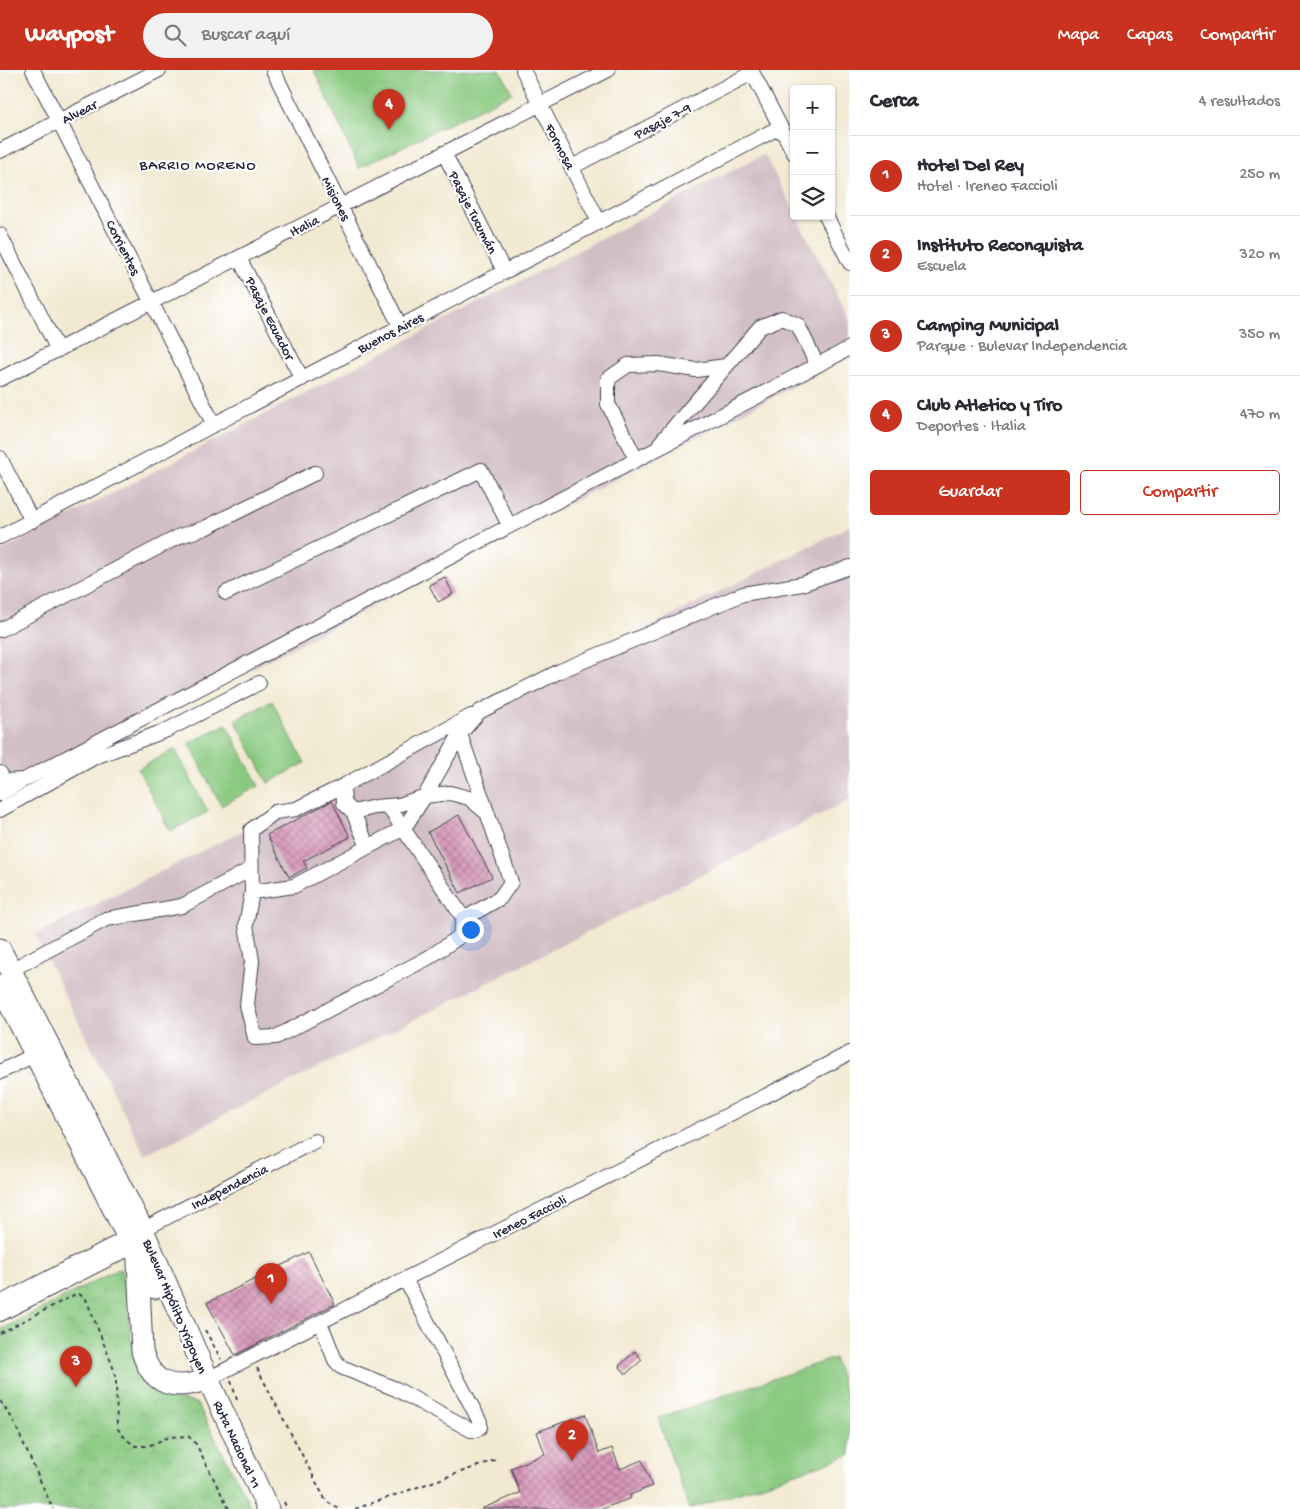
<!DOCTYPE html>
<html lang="es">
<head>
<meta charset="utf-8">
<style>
	:root { --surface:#fff; --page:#f2f2f3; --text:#2b2b33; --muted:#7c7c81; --line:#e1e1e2; --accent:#c8321e }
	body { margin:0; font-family:"Gochi Hand",sans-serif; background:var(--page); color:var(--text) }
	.controls { position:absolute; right:15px; top:15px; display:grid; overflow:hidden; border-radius:5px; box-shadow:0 1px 4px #0004 }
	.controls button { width:45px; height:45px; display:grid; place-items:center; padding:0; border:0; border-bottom:1px solid var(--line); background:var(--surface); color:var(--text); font:25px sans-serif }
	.you { position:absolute; left:470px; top:859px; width:18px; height:18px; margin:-12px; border:4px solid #fff; border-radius:50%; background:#1a73e8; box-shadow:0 0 0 8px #1a73e833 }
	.badge { display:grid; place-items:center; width:32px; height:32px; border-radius:50%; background:var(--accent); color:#fff; font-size:16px; font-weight:700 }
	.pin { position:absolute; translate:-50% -41px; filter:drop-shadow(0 1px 2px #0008) }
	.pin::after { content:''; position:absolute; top:26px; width:18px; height:15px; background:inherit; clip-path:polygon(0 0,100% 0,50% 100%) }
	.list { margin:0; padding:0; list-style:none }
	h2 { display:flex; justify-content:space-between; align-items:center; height:65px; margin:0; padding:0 20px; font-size:21px }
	h2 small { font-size:16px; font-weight:400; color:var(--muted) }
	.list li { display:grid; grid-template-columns:32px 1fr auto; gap:15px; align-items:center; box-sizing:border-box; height:80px; padding:0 20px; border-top:1px solid var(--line) }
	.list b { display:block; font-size:19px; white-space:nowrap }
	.list p { margin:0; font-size:16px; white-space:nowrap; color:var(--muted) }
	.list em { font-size:16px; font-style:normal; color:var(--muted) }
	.actions { display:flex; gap:10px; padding:15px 20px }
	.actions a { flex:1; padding:11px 0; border:1px solid var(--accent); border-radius:5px; text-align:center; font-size:18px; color:var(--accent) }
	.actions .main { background:var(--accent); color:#fff }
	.icon { flex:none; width:28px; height:28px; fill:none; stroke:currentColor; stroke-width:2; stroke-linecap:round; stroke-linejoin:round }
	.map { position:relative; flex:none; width:850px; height:1439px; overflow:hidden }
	header { display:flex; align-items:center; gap:30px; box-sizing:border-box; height:70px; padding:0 25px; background:var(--accent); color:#fff }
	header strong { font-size:24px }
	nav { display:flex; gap:28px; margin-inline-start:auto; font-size:18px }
	.search { width:350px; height:45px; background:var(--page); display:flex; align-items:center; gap:12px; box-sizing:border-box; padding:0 18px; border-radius:28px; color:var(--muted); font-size:19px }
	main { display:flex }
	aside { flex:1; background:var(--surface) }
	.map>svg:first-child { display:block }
	.industrial { fill:#d2bec5 }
	.grass { fill:#89c980; stroke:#56765e }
	.park { fill:url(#park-crowns); stroke:#56765e }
	.building { fill:url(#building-cross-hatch) }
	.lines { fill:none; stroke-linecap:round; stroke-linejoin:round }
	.minor-casing { stroke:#414052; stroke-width:16 }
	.highway-casing { stroke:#414052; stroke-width:23 }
	.path { stroke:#414052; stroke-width:2; stroke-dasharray:4 4; stroke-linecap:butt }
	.minor { stroke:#fff; stroke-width:14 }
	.highway { stroke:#fff; stroke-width:21 }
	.labels { text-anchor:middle; stroke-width:4.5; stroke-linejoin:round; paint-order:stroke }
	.street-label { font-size:14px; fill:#22223b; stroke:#fff }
	.neighbourhood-label { font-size:15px; letter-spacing:1px; fill:#22223b; stroke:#fff }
</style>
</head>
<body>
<header>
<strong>Waypost</strong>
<div class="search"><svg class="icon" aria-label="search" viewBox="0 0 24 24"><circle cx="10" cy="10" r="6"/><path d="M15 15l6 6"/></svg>Buscar aquí</div>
<nav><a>Mapa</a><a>Capas</a><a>Compartir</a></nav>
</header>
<main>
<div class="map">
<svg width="850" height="1439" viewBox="0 0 850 1439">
	<defs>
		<pattern id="park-crowns" width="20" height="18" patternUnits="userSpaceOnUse" patternTransform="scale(1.25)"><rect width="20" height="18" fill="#89c980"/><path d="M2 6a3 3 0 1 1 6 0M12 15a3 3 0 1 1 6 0" fill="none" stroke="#76ac70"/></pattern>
		<pattern id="building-cross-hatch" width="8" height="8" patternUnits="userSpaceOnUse" patternTransform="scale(1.25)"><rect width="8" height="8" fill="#d795b7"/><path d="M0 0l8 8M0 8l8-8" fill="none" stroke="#ae7996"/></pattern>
	</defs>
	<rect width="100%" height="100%" fill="#fff"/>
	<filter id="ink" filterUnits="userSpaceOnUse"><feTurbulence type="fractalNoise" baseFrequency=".02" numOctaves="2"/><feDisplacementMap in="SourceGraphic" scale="10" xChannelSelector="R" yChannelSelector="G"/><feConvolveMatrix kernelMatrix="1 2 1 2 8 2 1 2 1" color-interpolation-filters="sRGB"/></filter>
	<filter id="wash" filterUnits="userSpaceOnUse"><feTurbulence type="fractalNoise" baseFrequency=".0096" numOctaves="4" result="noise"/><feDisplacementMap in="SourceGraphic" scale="20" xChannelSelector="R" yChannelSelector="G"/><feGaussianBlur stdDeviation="1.12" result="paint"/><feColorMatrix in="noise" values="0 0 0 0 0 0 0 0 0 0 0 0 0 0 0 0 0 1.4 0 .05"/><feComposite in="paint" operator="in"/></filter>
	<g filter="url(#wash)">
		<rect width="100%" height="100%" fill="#f2e9d1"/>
		<path class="industrial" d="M764,84L794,141V146H796L850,249V287L0,730V482Z
			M850,456V730L145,1085L35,865Z"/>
		<path class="grass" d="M314,0H500L512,23L359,98Z
			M272,631L305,693L268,713L235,650Z
			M226,654L259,716L221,736L189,673Z
			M175,679L208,742L170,761L138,699Z
			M834,1288L850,1337V1385L689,1439L658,1348Z"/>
		<path class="park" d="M121,1198L137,1306L167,1327L197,1333L252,1439H0V1260Z"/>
		<g id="blocks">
			<path class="building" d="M445,507L453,524L438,532L429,515Z
				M332,731L350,767L303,791L307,798L289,807L267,765Z
				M459,745L492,807L460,823L428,762Z
				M309,1182L335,1234L235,1285L207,1233Z
				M635,1281L642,1290L626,1304L619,1296Z
				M585,1344L599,1383L612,1378L620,1399L642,1390L652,1416L630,1425L631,1428L602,1439H481L520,1423L511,1398L545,1384L537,1362Z"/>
		</g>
	</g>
	<g filter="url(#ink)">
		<use href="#blocks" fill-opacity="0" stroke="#414052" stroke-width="1"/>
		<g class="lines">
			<g class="minor-casing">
				<path id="minor" d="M33,0L214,355
					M273,0L400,256
					M523,0L599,152
					M751,0L794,83
					M0,81L159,0
					M444,83L504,201
					M572,97L752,3
					M826,146L850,193
					M0,165L58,280
					M239,188L302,309
					M0,309L608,0
					M660,373L760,257L782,248L798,255L817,295
					M0,388L32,451
					M636,389L608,334V309L628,295L658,294L696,300L726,296
					M0,467L780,57
					M226,523L481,400L509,455
					M0,560L180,466L205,458L315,403
					M471,646L343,716L344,733L353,742L375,737L399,735L425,726L450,723L469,728L487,743
					M460,664L511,812L500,828L464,849L459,867L428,888L276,967L255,968L247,935L252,891L246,855L252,822L294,816L404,758L425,726L460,664L479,642L560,601L743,524L802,514L850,497
					M0,703L4,711L24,710L850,278
					M0,724L21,712
					M388,736L464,849
					M0,740L95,687L167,660L259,613
					M353,742L368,777
					M252,822L251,760L275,742L296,739L343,716
					M11,900L106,849L182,836L251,799
					M0,1002L42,981
					M0,1233L315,1071
					M0,1244L140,1173
					M320,1252L335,1290L341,1297L396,1319L471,1360H476L480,1357V1352L405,1209
					M208,1309L850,983"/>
			</g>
			<g class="highway-casing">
				<path id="highway" d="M0,879L143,1160L208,1309L268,1439
					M0,915L128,1168L155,1218
					M138,1191L142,1281C152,1317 176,1321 208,1309"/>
			</g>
			<path class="path" d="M205,1260L221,1289
				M0,1263L74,1225L79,1224L86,1229L113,1297L116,1310L117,1358L126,1369L135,1376H148L169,1367L188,1366L196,1374L229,1439
				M257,1298L326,1431L339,1439
				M231,1311L237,1330
				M0,1331L12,1348L53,1439
				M284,1432L287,1439
				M355,1439L498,1389"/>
			<use href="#minor" class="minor"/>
			<use href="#highway" class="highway"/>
		</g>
	</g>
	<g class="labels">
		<g class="street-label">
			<text transform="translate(79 41) rotate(-27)" y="5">Alvear</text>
			<text transform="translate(662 50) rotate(-28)" y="5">Pasaje 7-9</text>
			<text transform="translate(561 76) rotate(63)" y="5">Formosa</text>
			<text transform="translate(337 128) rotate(63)" y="5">Misiones</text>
			<text transform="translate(474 142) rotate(63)" y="5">Pasaje Tucumán</text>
			<text transform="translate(304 155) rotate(-27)" y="5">Italia</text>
			<text transform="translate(124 177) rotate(63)" y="5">Corrientes</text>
			<text transform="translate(271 248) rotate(63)" y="5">Pasaje Ecuador</text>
			<text transform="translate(390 262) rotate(-28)" y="5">Buenos Aires</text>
			<text transform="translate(229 1116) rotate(-27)" y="5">Independencia</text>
			<text transform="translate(529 1146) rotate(-27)" y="5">Ireneo Faccioli</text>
			<text transform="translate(176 1236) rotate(67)" y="5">Bulevar Hipólito Yrigoyen</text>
			<text transform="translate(238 1374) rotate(65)" y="5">Ruta Nacional 11</text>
		</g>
		<g class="neighbourhood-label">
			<text x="198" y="99">BARRIO MORENO</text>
		</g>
	</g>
</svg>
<div class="controls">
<button>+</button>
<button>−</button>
<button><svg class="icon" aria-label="layers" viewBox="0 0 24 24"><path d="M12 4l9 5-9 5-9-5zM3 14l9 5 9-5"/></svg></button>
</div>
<div class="you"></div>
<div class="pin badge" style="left:271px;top:1234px">1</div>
<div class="pin badge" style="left:572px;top:1391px">2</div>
<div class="pin badge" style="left:76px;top:1317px">3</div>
<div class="pin badge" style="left:389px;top:60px">4</div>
</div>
<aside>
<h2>Cerca<small>4 resultados</small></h2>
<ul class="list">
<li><span class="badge">1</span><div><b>Hotel Del Rey</b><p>Hotel · Ireneo Faccioli</p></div><em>250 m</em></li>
<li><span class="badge">2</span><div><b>Instituto Reconquista</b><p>Escuela</p></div><em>320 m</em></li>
<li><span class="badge">3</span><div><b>Camping Municipal</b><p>Parque · Bulevar Independencia</p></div><em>350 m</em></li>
<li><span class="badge">4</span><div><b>Club Atletico y Tiro</b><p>Deportes · Italia</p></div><em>470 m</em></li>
</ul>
<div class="actions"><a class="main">Guardar</a><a>Compartir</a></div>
</aside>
</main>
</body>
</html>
